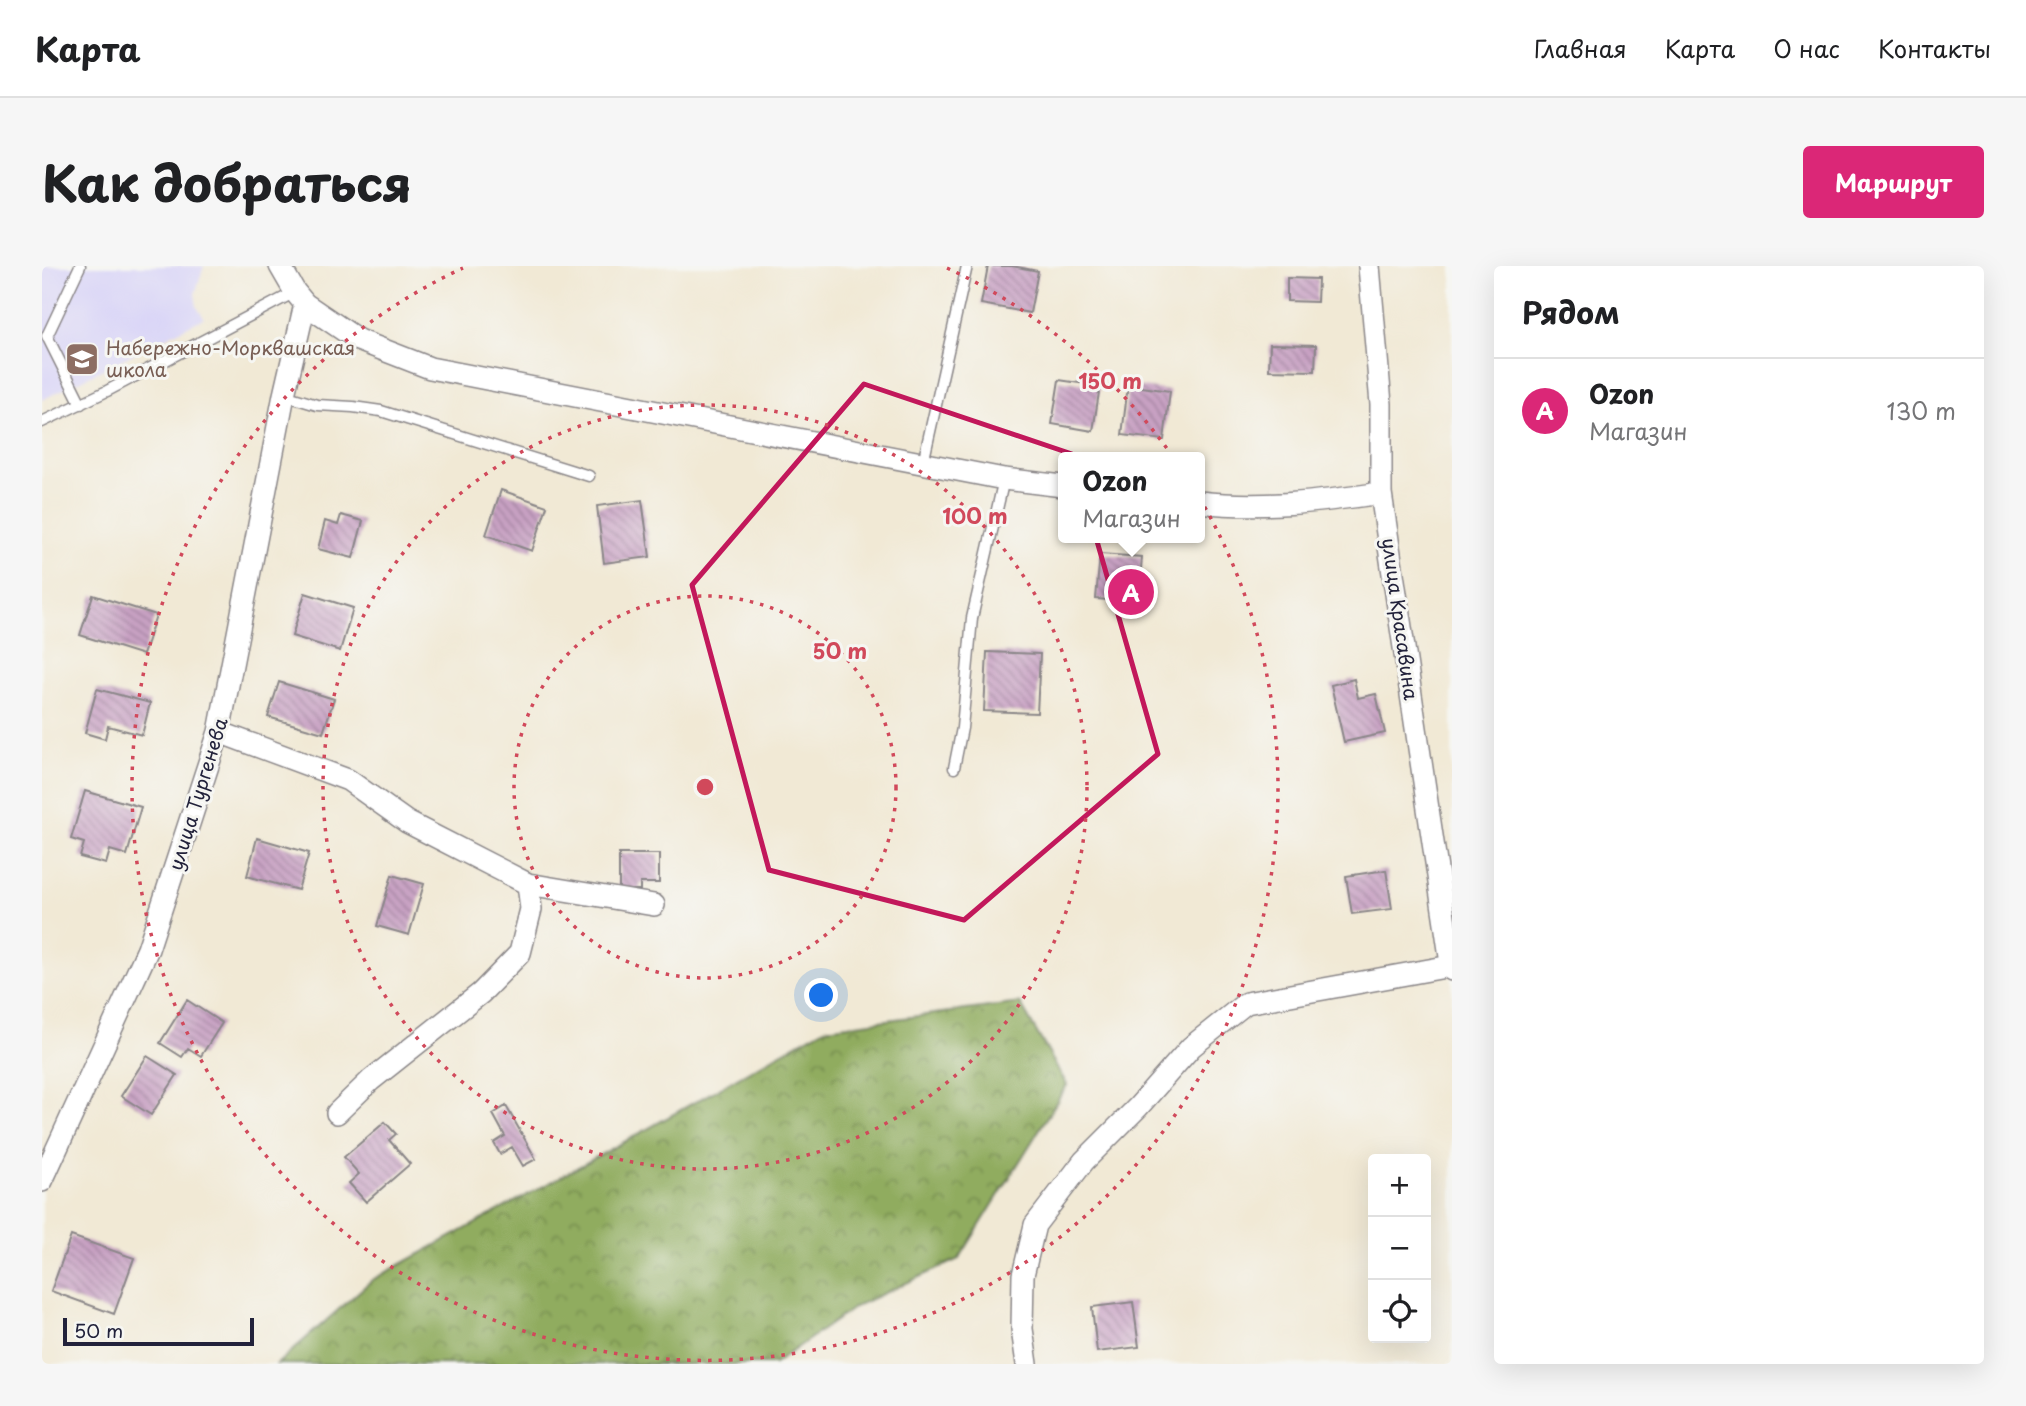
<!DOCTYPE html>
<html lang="ru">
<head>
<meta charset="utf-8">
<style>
	:root { --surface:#fff; --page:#f6f6f6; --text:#202124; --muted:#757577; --line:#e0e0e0; --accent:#db2777 }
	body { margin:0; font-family:"Playpen Sans",sans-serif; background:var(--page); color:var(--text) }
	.controls { position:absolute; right:21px; bottom:21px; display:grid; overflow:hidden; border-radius:7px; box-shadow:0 7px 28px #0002 }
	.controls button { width:63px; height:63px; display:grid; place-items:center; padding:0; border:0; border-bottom:2px solid var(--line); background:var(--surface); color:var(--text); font:35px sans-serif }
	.scale { position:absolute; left:21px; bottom:18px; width:191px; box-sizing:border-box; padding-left:7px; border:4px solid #22223b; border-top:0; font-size:19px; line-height:24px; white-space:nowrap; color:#22223b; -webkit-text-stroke:5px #f6f6f2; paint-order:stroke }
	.you { position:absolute; left:780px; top:730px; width:24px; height:24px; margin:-18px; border:5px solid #fff; border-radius:50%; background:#1a73e8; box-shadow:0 0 0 10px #1a73e833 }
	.badge { display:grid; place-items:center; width:46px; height:46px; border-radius:50%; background:var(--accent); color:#fff; font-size:23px; font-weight:700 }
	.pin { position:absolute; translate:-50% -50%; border:4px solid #fff; box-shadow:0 2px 7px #0006 }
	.popup { position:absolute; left:1016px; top:186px; width:147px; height:91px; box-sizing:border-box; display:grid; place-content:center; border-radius:7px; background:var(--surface); filter:drop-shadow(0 2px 5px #0005); font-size:23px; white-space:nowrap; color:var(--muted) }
	.popup b { font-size:26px; color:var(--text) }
	.popup::after { content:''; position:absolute; left:50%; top:100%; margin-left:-14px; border:14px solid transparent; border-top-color:var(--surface) }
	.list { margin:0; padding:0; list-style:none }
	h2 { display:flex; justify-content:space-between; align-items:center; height:91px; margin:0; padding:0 28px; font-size:30px }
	h2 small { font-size:23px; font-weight:400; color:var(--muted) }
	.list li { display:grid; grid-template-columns:46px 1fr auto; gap:21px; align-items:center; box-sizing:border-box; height:105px; padding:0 28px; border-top:2px solid var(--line) }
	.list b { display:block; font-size:26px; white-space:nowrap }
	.list p { margin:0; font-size:23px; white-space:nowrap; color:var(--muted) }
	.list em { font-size:23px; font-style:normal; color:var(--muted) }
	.icon { flex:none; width:38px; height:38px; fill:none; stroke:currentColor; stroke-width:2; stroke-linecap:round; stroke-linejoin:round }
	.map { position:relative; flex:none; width:1410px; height:1098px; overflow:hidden; border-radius:7px }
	header { display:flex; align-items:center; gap:42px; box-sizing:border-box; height:98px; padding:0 35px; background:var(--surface); border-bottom:2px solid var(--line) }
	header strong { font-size:33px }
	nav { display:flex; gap:38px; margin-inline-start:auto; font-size:24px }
	.intro { display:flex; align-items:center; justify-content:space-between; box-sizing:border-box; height:168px; padding:0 42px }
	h1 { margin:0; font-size:49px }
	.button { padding:18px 32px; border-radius:7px; background:var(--accent); color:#fff; font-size:24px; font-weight:700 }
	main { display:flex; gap:42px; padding:0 42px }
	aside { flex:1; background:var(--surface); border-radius:7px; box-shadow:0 7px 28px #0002 }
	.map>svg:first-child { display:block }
	.built { fill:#dad6f7 }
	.forest { fill:url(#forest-crowns); stroke:#59674c; stroke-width:2 }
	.building { fill:url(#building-back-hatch) }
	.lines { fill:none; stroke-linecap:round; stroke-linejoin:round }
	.service-casing { stroke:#8a8688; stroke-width:13 }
	.minor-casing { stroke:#8a8688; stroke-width:24 }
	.service { stroke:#fff; stroke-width:10 }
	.minor { stroke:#fff; stroke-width:21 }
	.marked { fill:none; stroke:#c2185b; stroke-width:5; stroke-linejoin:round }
	.ring { fill:none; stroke:#d1495b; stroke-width:3.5; stroke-dasharray:3.5 7 }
	.labels { text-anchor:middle; stroke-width:6; stroke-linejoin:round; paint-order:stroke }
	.education-label { font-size:19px; fill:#785e54; stroke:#f6f6f2; text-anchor:start }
	.street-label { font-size:19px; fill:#22223b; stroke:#f6f6f2 }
	.centre { fill:#d1495b; stroke:#f6f6f2; stroke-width:3.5 }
	.ring-label { font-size:21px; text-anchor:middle; font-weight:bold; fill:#d1495b; stroke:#f6f6f2; stroke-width:6; stroke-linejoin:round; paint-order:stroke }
</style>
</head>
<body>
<header>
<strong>Карта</strong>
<nav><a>Главная</a><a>Карта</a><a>О нас</a><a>Контакты</a></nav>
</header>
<div class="intro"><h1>Как добраться</h1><a class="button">Маршрут</a></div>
<main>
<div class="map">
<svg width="1410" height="1098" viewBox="0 0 1410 1098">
	<defs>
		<pattern id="forest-crowns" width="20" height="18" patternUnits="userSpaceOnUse" patternTransform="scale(1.75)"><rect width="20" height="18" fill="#90ac5e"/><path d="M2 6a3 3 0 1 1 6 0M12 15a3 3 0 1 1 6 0" fill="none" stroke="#758c4f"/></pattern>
		<pattern id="building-back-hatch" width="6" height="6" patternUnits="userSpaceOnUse" patternTransform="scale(1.75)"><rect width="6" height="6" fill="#c8a1c3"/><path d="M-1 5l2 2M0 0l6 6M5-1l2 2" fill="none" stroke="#a283a0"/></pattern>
	</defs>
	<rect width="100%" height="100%" fill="#f6f6f2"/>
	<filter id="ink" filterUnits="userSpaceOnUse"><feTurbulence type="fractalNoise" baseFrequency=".0143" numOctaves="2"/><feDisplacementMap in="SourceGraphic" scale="14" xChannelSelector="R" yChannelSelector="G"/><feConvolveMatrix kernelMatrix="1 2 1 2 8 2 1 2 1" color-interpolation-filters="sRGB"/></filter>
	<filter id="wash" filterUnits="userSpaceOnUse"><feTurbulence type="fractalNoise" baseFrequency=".00686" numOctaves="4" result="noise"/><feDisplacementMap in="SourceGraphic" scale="28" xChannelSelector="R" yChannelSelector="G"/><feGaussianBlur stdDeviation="1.57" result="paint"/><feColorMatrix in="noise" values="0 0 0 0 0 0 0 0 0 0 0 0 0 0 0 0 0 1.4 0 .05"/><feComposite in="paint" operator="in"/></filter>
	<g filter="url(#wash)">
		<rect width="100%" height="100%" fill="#f1e9d5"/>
		<path class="built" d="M0,0H162L153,28L155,41L162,52L0,134Z"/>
		<path class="forest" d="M978,737L1025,819L917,993L814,1040L732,1098H235L330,1014L593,870L783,762Z"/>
		<g id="blocks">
			<path class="building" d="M946,0H970L996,5L988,47L939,38Z
				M1245,12L1276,13L1275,36L1245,35Z
				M1228,78L1274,79L1273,105L1227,104Z
				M1017,114L1058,120L1051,165L1010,158Z
				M1086,119L1128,125L1122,174L1080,169Z
				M459,224L505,240L490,285L444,269Z
				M600,234L608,291L562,297L555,240Z
				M299,249L321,255L311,292L276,283L283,255L296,259Z
				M1058,288L1100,291L1096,336L1054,333Z
				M263,327L311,342L298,385L250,370Z
				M51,329L114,349L101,389L38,369Z
				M945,386L998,388L995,447L942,445Z
				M1312,413L1316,432L1334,428L1343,467L1302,476L1289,419Z
				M237,416L292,433L281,467L226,451Z
				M55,423L108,437L100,469L66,460L63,473L43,467Z
				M43,525L99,541L85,589L68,584L64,598L38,591L42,577L29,573Z
				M215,572L267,587L256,624L205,610Z
				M577,588H617V617H598V624H577Z
				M1344,604L1350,643L1310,648L1304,610Z
				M350,609L382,618L367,669L335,660Z
				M145,734L180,757L159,790L146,782L140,791L118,777Z
				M105,790L135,809L109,849L79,830Z
				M464,840L494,893L481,900L470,881L458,888L452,877L463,870L451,848Z
				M343,856L354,868L347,874L368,898L324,936L307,917L317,908L302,891Z
				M29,970L92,992L72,1048L9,1025Z
				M1091,1036L1097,1081L1055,1086L1050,1041Z"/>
		</g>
	</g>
	<g filter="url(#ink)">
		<use href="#blocks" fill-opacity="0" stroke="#8a8688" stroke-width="2"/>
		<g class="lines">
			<g class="service-casing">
				<path id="service" d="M38,0L5,70L39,138
					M242,129L275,139L311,141L339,145L547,210
					M0,156L65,125L253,26
					M881,197L925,0
					M912,502L920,462L930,352L962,213"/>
			</g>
			<g class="minor-casing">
				<path id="minor" d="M238,0L253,26L263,38L316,74L388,102L962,213L1021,220
					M1327,0L1339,138V227L1410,704
					M1157,236C1219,243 1278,236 1339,227
					M177,466L306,514L365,556L486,618L612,639
					M295,847L329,814L439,727L478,687L489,643L486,618
					M0,915L106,683L177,466L242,129L263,38
					M985,1098L980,1063L981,1009L993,959L1042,895L1096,841L1149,781L1204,737L1409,700"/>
			</g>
			<use href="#service" class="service"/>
			<use href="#minor" class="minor"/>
		</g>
	</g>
	<path class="marked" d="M822,118L1030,188L1116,488L922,654L727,604L650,319Z"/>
	<g class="ring">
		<circle cx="663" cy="521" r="191"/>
		<circle cx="663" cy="521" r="382"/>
		<path d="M905 2A573 573 0 1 1 421 2"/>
	</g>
	<defs>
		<g id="school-square" transform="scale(1.75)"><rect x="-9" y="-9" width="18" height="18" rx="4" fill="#8d6e63" stroke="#f6f6f2"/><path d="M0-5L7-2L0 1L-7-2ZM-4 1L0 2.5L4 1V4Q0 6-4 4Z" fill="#fff"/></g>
	</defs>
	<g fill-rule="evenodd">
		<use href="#school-square" x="40" y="93"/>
	</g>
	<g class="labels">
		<g class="education-label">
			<text x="64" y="89">Набережно-Морквашская<tspan x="64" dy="22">школа</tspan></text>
		</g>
		<g class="street-label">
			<text transform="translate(1358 353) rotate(82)" y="7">улица Красавина</text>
			<text transform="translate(156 528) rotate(-73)" y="7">улица Тургенева</text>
		</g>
	</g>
	<circle cx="663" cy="521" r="10" class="centre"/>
	<g class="ring-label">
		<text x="1068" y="123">150 m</text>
		<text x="933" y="258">100 m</text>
		<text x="798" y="393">50 m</text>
	</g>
</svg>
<div class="controls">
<button>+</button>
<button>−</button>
<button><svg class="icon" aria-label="locate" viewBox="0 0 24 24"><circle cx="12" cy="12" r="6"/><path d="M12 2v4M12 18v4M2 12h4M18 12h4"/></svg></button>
</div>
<div class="scale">50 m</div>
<div class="you"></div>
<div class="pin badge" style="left:1089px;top:326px">A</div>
<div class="popup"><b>Ozon</b>Магазин</div>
</div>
<aside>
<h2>Рядом<small></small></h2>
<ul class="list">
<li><span class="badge">A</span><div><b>Ozon</b><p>Магазин</p></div><em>130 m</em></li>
</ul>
</aside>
</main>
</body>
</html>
